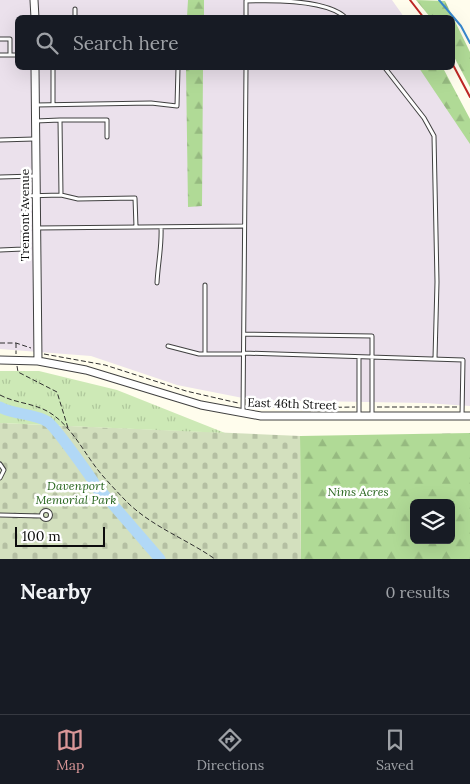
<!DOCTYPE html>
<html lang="en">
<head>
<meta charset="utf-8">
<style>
	:root { --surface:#171b24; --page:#20242c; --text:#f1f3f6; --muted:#9ea1a6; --line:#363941; --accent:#da9798 }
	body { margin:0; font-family:Lora,serif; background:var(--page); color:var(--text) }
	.controls { position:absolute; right:15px; bottom:15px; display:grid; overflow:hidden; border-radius:8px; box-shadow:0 5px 20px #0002 }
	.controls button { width:45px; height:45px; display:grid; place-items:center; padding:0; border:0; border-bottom:1px solid var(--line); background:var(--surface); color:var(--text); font:25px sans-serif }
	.scale { position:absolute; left:15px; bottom:12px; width:90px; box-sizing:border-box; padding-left:5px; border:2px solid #0d0d0d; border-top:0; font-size:14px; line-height:18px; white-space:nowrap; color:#0d0d0d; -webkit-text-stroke:4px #fff; paint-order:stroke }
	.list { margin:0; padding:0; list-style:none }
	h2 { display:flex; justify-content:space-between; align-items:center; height:65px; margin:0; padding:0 20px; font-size:21px }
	h2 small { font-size:16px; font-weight:400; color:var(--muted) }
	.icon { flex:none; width:28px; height:28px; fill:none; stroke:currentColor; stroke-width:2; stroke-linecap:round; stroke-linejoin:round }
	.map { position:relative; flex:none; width:470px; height:559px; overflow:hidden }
	.search { position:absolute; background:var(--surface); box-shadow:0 5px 20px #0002; left:15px; right:15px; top:15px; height:55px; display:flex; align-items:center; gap:12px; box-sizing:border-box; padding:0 18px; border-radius:8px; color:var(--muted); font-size:19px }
	.sheet { height:155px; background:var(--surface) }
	nav { display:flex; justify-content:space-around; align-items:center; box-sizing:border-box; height:70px; border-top:1px solid var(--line); background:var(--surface); font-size:14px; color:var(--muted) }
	nav a { display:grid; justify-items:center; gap:2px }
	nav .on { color:var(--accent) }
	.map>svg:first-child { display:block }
	.industrial { fill:#ebe1ec }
	.forest { fill:url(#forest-firs); fill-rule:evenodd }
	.cemetery { fill:url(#cemetery-stones) }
	.park { fill:url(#park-tufts) }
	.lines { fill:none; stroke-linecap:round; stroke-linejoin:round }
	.stream { stroke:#3888ce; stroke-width:2 }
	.river { stroke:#b1d8f6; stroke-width:11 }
	.service-casing { stroke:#404040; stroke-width:5 }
	.tertiary-casing { stroke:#404040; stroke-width:9 }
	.path { stroke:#2f2f2f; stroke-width:1; stroke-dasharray:5 2.5; stroke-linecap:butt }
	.service { stroke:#fff; stroke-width:3 }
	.tertiary { stroke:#fff; stroke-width:7 }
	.rail { stroke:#be2724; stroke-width:2 }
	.labels { text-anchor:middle; stroke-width:5; stroke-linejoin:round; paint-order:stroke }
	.street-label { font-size:12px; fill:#0d0d0d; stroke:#fff }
	.park-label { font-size:12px; font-style:italic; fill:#27651d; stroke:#fff }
</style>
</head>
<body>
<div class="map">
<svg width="470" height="559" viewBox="0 0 470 559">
	<defs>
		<pattern id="forest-firs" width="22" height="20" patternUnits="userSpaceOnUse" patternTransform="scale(1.25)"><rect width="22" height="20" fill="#b0da96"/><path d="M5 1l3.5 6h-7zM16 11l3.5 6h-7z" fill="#96ba80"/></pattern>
		<pattern id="cemetery-stones" width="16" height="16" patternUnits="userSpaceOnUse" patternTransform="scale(1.25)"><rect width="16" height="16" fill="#d3e0be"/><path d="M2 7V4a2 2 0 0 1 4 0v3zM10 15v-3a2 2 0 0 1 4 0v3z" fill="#b4bfa2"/></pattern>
		<pattern id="park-tufts" width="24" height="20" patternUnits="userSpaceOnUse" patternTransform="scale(1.25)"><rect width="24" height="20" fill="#cde9b6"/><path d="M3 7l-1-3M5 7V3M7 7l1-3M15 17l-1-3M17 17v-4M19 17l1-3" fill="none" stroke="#afc79b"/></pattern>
	</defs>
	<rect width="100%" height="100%" fill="#fffded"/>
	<path class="industrial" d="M0,0H392L404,17L18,18V68H439L470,129V406L425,403L253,400L177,385L91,356L0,349Z"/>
	<path class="forest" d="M188,0H204V17H187Z
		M416,0L445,1L470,52V87L453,55L452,18L430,17Z
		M186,68H203L202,206L188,207Z
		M419,68H443L470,119V144Z
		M470,433V559H301L300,436ZM414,503H451V540H414Z"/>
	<path class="cemetery" d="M0,423L300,436L301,559H0Z"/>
	<path class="park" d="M0,371H39L117,390L225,433L0,423Z"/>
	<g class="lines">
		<path class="stream" d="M439,0L461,26L470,43"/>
		<path class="river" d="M0,407C14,415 34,413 48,422C55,427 96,483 98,490L102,492L160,559"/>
		<g class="service-casing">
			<path id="service" d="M75,18V9
				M246,18V1C274,0 328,0 346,18
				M0,39H10V55
				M0,55H18
				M53,68V104
				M385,68L424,118L434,136L437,282L435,358
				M36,105L151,103L177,106L178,68
				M60,120H107V137
				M0,140L34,139
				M0,177L35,176
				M61,195L78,199L135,198L136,227
				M37,228L243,226
				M0,250L23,249L24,196L61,195L60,120L36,121
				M157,283C158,263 162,246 161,227
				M244,334L372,336V416
				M168,346L199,354H244
				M244,353L463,360L462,415
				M205,354V285
				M359,357V416
				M243,412L246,68
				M0,464L4,470L0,478
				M41.5 515a4.5 4.5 0 1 1 9 0a4.5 4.5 0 1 1-9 0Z
				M0,515L41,516"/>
		</g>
		<g class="tertiary-casing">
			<path id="tertiary" d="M34,0L35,18
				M35,68L38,361
				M0,360L38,361L86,370L201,405L261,416H470"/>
		</g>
		<path class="path" d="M0,343H16L31,348
			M16,343V354
			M44,354L105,365L186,391L238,403
			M17,366L18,372L57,392L68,428
			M0,395C15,403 32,403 47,411C72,425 84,454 102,475C110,484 119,494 128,503C153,527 186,539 215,559
			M247,405L292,408L355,407
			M377,407H458"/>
		<use href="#service" class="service"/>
		<use href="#tertiary" class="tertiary"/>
		<path class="rail" d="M410,0L424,18
			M452,63L470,97"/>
	</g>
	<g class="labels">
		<g class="street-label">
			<text transform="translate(25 215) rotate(-90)" y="4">Tremont Avenue</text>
			<text transform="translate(292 404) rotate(2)" y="4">East 46th Street</text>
		</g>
		<g class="park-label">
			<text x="76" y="490">Davenport<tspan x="76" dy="14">Memorial Park</tspan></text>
			<text x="358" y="496">Nims Acres</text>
		</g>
	</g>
</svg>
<div class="controls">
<button><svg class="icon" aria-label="layers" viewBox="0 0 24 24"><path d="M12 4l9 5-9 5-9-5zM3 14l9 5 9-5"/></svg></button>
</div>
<div class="scale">100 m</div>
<div class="search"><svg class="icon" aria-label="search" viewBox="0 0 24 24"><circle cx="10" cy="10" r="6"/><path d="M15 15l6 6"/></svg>Search here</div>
</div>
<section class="sheet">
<h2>Nearby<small>0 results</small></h2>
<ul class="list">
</ul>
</section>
<nav>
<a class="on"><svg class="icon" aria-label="map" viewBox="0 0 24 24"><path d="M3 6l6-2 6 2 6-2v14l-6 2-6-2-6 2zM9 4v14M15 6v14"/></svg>Map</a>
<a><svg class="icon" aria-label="directions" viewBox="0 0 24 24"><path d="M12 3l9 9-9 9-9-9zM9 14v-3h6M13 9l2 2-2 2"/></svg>Directions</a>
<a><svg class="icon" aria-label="saved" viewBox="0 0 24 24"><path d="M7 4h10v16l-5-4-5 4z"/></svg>Saved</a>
</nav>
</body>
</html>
